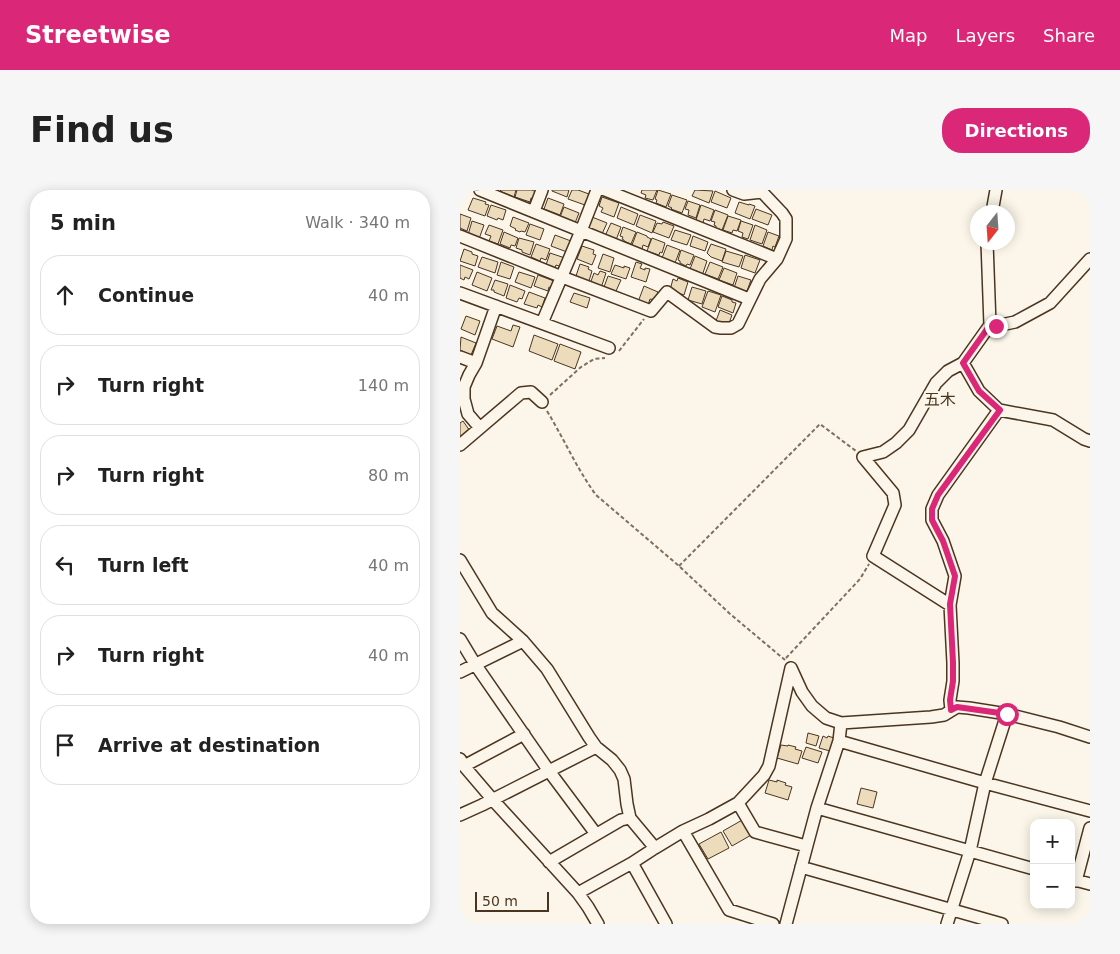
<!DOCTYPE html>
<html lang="en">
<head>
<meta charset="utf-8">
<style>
	:root { --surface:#fff; --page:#f6f6f6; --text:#222; --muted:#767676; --line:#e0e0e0; --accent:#db2777 }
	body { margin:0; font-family:"DejaVu Sans","Noto Sans JP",sans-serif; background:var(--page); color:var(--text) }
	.controls { position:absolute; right:15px; bottom:15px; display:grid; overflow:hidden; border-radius:10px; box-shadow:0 2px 12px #0003 }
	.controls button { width:45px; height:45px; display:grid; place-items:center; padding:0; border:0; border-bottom:1px solid var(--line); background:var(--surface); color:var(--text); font:25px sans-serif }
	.compass { position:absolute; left:510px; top:15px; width:45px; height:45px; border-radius:50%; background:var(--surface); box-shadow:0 2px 12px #0003; rotate:197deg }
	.scale { position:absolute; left:15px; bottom:12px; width:74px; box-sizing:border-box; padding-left:5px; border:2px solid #4a3520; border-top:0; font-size:14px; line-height:18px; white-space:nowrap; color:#4a3520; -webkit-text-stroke:4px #fbf6e9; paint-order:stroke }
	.stop { position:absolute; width:15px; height:15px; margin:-11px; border:4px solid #db2777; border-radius:50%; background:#fff }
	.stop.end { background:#db2777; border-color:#fff; box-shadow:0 1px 5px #0008 }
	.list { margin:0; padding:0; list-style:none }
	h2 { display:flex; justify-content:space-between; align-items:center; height:65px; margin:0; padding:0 20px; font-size:21px }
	h2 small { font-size:16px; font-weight:400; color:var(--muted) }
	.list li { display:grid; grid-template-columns:32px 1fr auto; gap:15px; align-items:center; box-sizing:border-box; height:80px; margin:0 10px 10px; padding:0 10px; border:1px solid var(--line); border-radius:20px }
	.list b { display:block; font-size:19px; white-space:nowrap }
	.list em { font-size:16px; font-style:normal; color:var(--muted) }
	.icon { flex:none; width:28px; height:28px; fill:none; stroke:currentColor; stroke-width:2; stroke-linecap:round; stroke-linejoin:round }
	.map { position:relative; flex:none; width:630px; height:734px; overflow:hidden; border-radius:20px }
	header { display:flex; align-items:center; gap:30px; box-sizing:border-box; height:70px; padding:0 25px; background:var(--accent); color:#fff }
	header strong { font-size:24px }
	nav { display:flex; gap:28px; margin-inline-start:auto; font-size:18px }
	.intro { display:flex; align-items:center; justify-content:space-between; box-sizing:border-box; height:120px; padding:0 30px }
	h1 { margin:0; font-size:35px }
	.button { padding:12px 22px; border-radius:20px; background:var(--accent); color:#fff; font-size:18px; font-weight:700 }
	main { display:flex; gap:30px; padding:0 30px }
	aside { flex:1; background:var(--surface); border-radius:20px; box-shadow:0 2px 12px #0003 }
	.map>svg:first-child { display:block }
	.building { fill:#ecdcbc; stroke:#4a3520 }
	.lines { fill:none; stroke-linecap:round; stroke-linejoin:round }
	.minor-casing { stroke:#4a3520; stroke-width:14 }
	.path { stroke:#7f6f5c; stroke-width:2; stroke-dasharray:4 2.5; stroke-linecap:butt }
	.minor { stroke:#fbf6e9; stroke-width:11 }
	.route { stroke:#db2777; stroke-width:6 }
	.labels { text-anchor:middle; stroke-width:4; stroke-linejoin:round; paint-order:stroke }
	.quarter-label { font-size:16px; fill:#4a3520; stroke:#fbf6e9 }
</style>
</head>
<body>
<header>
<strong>Streetwise</strong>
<nav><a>Map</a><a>Layers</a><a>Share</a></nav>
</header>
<div class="intro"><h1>Find us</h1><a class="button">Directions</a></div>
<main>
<aside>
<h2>5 min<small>Walk · 340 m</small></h2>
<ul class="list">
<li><svg class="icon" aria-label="ahead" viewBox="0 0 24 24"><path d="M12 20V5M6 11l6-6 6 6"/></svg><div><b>Continue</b></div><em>40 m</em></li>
<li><svg class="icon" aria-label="right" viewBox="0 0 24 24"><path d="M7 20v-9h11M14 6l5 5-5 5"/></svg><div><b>Turn right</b></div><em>140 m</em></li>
<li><svg class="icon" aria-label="right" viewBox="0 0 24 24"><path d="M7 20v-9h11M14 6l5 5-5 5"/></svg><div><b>Turn right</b></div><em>80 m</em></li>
<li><svg class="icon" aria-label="left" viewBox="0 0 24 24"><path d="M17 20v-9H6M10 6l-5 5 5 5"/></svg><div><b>Turn left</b></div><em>40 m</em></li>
<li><svg class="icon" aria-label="right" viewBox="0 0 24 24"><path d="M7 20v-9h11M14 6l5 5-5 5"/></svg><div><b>Turn right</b></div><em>40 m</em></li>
<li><svg class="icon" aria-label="arrive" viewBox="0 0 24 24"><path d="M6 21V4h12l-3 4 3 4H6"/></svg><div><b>Arrive at destination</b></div></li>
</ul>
</aside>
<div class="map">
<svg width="630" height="734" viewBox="0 0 630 734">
	<rect width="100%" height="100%" fill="#fbf6e9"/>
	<path class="building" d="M40,0H56L54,7L42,2Z
		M57,0H72L76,2L74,9L71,8L70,12L55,7Z
		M92,0H109L107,7L92,1Z
		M112,0H118L129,4L125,15L108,9Z
		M182,0H197L193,10L185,8L186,5L181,3Z
		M198,0L211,4L206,17L196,13L197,10L195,9Z
		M235,0L253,1L249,13L232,6Z
		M255,1L271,8L267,18L251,12Z
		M212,5L227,10L222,23L211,19L212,18L208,16Z
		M142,7L159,13L154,27L141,22L143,18L139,16Z
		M13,8L26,12L25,14L29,15L25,26L8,20Z
		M88,8L104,14L100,25L84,19Z
		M228,11L240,15L236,28L228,25L229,20L225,19Z
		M279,12L289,15V14L295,16L290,29L275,23Z
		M31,15L46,20L43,30L38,28L37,30L27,26Z
		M241,15L254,20L250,31L244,29L243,33L236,30Z
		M104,17L119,23L115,33L100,27Z
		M161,17L178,24L174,35L157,28Z
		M296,19L312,25L308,35L292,29Z
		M255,20L268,25L262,40L256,38V36L254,35L255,32L251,31Z
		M0,24L11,28L7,41L0,38Z
		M180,25L196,31L192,43L176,36Z
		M268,26L281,30L277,41L273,40L272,43L263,40Z
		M53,27L69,33L65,42L61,41L60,42L55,40L56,39L50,36Z
		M132,27L147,33L142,44L129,39L130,37L128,36Z
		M12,31L24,35L19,49L8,45Z
		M281,31L293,35L288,49L282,47L283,43L278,41Z
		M203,32L214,36L209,48L193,42L197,33L202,34Z
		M151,33L161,37L156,50L145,46Z
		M70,34L84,39L80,50L66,45Z
		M29,35L43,40L38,54L29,51L31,46L25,44Z
		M295,35L307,40L302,54L290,50Z
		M163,37L176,42L171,54L164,51V50L162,49L163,47L160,46Z
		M215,40L231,45L227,55L211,50Z
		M44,42L58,48L55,56L51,55L50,58L40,54Z
		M177,42L187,46V47L191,49L188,57L183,55L182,59L172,55Z
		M308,42L319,46L315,57L313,56L312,60L303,56Z
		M95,45L111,51L107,62L91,56Z
		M233,46L248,52L245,61L230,56Z
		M59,48L74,52L70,65L62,62V60L56,58Z
		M192,48L205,53L202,63L200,62L199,65L187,61Z
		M76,54L90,59L86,70L81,68L80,71L71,67Z
		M251,54L266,59L262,71L251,67L247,63Z
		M207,55L220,60L215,73L202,68Z
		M122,56L134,60L133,64L136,65L132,75L117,69Z
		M4,59L12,62V64L18,66L15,76L0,71Z
		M221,60L234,65L230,75L227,74L226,76L220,73V71L218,70Z
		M266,61L283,66L279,77L262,72Z
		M90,63L105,68L102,77L96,75L95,78L86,75Z
		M143,64L154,68L150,82L138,78Z
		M285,65L300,70L295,83L281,78Z
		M235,66L247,71L242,86L231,82L232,80L230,79Z
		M22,67L38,72L35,83L18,77Z
		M41,72L54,77L50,89L37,85Z
		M176,72L182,74L180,78L185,80V78L190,79L186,92L171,87Z
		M250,72L263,77L258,89L245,84Z
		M120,74L129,77L128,79L132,81L128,94L115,89Z
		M0,75L13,80L9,89L5,87L4,90L0,88Z
		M155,75L164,78V76L170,78L166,89L151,84Z
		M264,78L277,83L273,95L259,90Z
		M140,81L146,83L141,98L130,94L134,83L138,85Z
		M17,82L32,88L27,101L12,95Z
		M59,82L75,87L71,98L55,92Z
		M78,85L94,91L92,98L89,97L88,101L74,96Z
		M148,86L161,90L156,101L144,97Z
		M278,86L291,90L287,101L284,102L274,98Z
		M218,88L228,92L224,105L210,100L213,89L217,91Z
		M35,90L48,94L44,106L34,102V100H31Z
		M50,95L65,101L62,109L59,108L57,112L46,108Z
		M184,96L198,102L195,110L190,109L188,115L178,112Z
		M232,97L246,101L242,114L228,110Z
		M248,101L261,105L255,122L242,117Z
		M69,102L85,108L82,117L78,115L77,118L64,114Z
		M114,103L130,108L127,118L110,112Z
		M262,106L272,110V112L276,113L273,123L258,117Z
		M260,120L272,125L268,136L256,131Z
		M6,126L20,131L15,145L1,139Z
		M53,135L60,137L53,157L32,149L37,136L51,141Z
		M74,145L98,154L92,170L69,161Z
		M1,147L16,153L11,165L0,160Z
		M100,154L121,162L115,179L94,171Z
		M3,231L10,241L0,248V233Z
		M348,543L359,546L356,556L346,553Z
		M363,546L367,548L368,546L374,548L370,561L359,558Z
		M321,555L328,556V555L336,557L335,559L342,561L338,574L317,568Z
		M346,557L362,562L358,573L342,568Z
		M309,590L317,592V590L326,593L325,595L332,597L328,610L305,603Z
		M401,598L417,602L413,618L397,614Z
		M284,629L293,644L272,656L263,641Z
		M261,642L269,658L248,669L239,654Z"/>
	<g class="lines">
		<g class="minor-casing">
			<path id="minor" d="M20,0L289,109
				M145,0L317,69
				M74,21L82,0
				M532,22L536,0
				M0,46L102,87L191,121L207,102L255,137L261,138H271L278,134L300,89L317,69L326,49V29L322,23L302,2L284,4L273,0
				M0,103L149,158
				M82,133L121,41L137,0
				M530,135L536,136L555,132L590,113L630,69
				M0,167L16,173
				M503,173L519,201L539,220L593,230L624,249L630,251
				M20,238L8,224L4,209V197L9,185L16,173L36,116
				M0,255L61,203L71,202L82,212
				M0,370L32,423L63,451L87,479L129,547L136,557L152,570L160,580L164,589L167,614L170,628L195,658
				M490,415L413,366L435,315L433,303L403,267L423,262L436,253L449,240L476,193L488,181L503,173L530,135L527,52
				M0,449L15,474L89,581L136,644
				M331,478L342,502L352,516L366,528L381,533L471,527L484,525L497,517L509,518L547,524L599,537L630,547
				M0,482L63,451
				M491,520L490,510L493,491V473L490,415L495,386L483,351L472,330V319L478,305L539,220
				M379,551L525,593L630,621
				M0,569L4,576L33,610L118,703L128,717L138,734
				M4,576L64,544
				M278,613L295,642L346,656
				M357,618L574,679
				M0,625L22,615L136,557
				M223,641L269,720L313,734
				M89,672L161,630L170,628
				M172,673L206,734
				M341,677L542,734
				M611,689L630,694
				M616,691L630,638
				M118,703L172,673L195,658L223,641L249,629L278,613L304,585L309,576L331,478
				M326,734L357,618L379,551L381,533
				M487,734L510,661L525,593L547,524"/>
		</g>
		<path class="path" d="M159,161L184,129
			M90,205L121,177L134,169L145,168
			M87,221C104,249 117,279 136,305L219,376L269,423L325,470
			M219,376L360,234L396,261
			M326,468L400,389L409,374"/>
		<use href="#minor" class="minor"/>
	</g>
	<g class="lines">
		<path class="route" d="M536,136L530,135L503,173L519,201L540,220L478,305L472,319V330L483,351L495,386L490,414L493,473V491L490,510L491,520L497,517L547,524"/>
	</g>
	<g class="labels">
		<g class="quarter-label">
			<text x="480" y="215">五木</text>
		</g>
	</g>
</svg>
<div class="controls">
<button>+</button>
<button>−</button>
</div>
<svg class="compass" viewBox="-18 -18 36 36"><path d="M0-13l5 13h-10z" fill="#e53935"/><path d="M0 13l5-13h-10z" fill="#767676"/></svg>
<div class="scale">50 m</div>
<div class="stop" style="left:547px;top:524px"></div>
<div class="stop end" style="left:536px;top:136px"></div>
</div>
</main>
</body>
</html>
